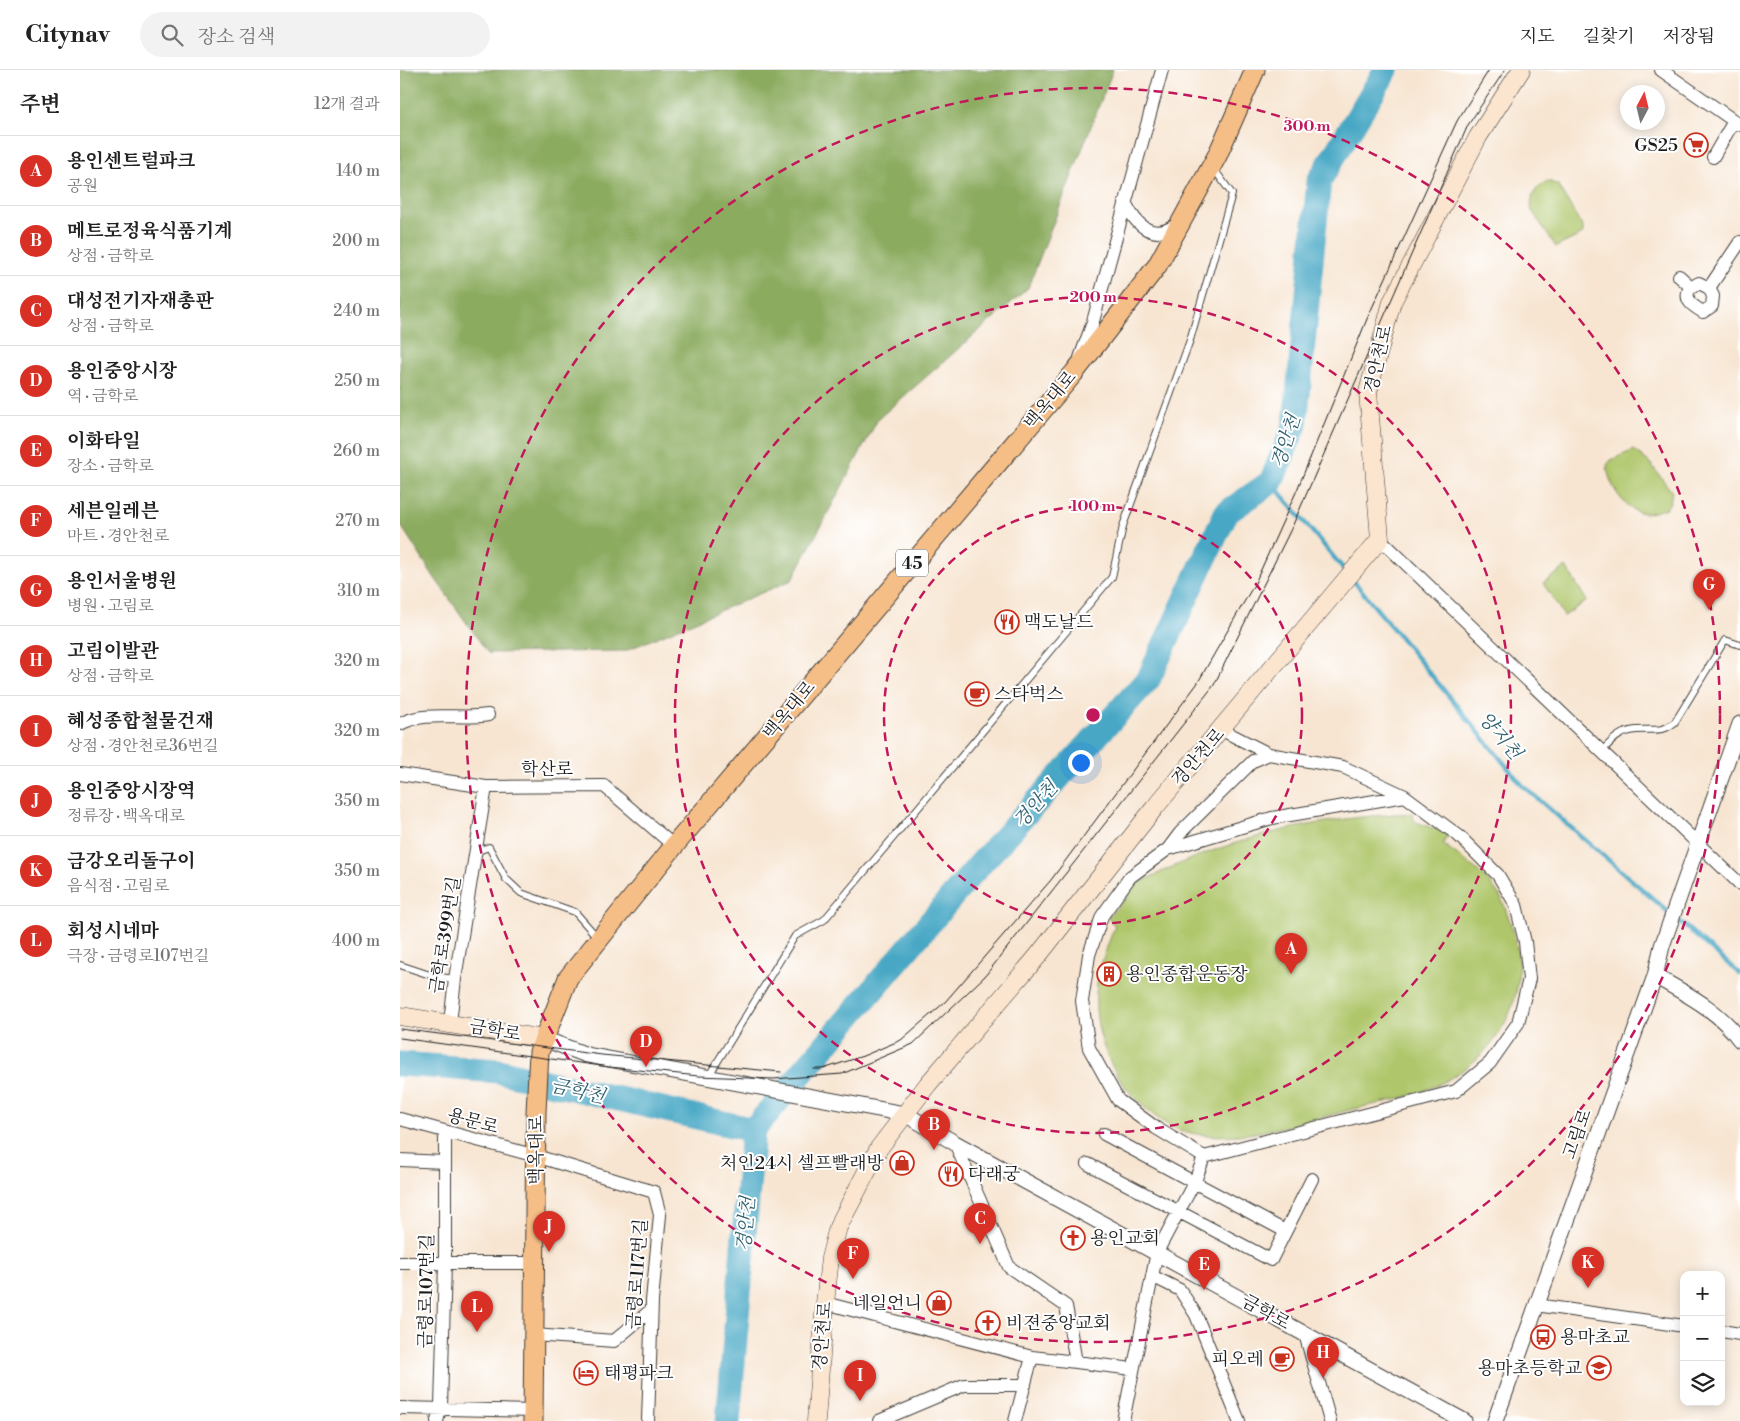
<!DOCTYPE html>
<html lang="ko">
<head>
<meta charset="utf-8">
<style>
	:root { --surface:#fff; --page:#f2f2f2; --text:#222; --muted:#767676; --line:#e0e0e0; --accent:#d93025 }
	body { margin:0; font-family:"Libre Bodoni","Noto Serif KR",serif; background:var(--page); color:var(--text) }
	.controls { position:absolute; right:15px; bottom:15px; display:grid; overflow:hidden; border-radius:10px; box-shadow:0 2px 12px #0003 }
	.controls button { width:45px; height:45px; display:grid; place-items:center; padding:0; border:0; border-bottom:1px solid var(--line); background:var(--surface); color:var(--text); font:25px sans-serif }
	.compass { position:absolute; left:1220px; top:15px; width:45px; height:45px; border-radius:50%; background:var(--surface); box-shadow:0 2px 12px #0003; rotate:7deg }
	.you { position:absolute; left:680px; top:692px; width:18px; height:18px; margin:-12px; border:4px solid #fff; border-radius:50%; background:#1a73e8; box-shadow:0 0 0 8px #1a73e833 }
	.badge { display:grid; place-items:center; width:32px; height:32px; border-radius:50%; background:var(--accent); color:#fff; font-size:16px; font-weight:700 }
	.pin { position:absolute; translate:-50% -41px; filter:drop-shadow(0 1px 2px #0008) }
	.pin::after { content:''; position:absolute; top:26px; width:18px; height:15px; background:inherit; clip-path:polygon(0 0,100% 0,50% 100%) }
	.list { margin:0; padding:0; list-style:none }
	h2 { display:flex; justify-content:space-between; align-items:center; height:65px; margin:0; padding:0 20px; font-size:21px }
	h2 small { font-size:16px; font-weight:400; color:var(--muted) }
	.list li { display:grid; grid-template-columns:32px 1fr auto; gap:15px; align-items:center; box-sizing:border-box; height:70px; padding:0 20px; border-top:1px solid var(--line) }
	.list b { display:block; font-size:19px; white-space:nowrap }
	.list p { margin:0; font-size:16px; white-space:nowrap; color:var(--muted) }
	.list em { font-size:16px; font-style:normal; color:var(--muted) }
	.icon { flex:none; width:28px; height:28px; fill:none; stroke:currentColor; stroke-width:2; stroke-linecap:round; stroke-linejoin:round }
	.map { position:relative; flex:none; width:1340px; height:1351px; overflow:hidden }
	header { display:flex; align-items:center; gap:30px; box-sizing:border-box; height:70px; padding:0 25px; background:var(--surface); border-bottom:1px solid var(--line) }
	header strong { font-size:24px }
	nav { display:flex; gap:28px; margin-inline-start:auto; font-size:18px }
	.search { width:350px; height:45px; background:var(--page); display:flex; align-items:center; gap:12px; box-sizing:border-box; padding:0 18px; border-radius:28px; color:var(--muted); font-size:19px }
	main { display:flex }
	aside { flex:1; background:var(--surface) }
	.map>svg:first-child { display:block }
	.green { fill:#afc66b; stroke:#667144 }
	.forest { fill:#8bab5f; stroke:#54643e }
	.lines { fill:none; stroke-linecap:round; stroke-linejoin:round }
	.stream { stroke:#46a7c5; stroke-width:4.5 }
	.river { stroke:#46a7c5; stroke-width:25 }
	.service-casing { stroke:#3d3a37; stroke-width:8 }
	.minor-casing { stroke:#3d3a37; stroke-width:14 }
	.tertiary-casing { stroke:#3d3a37; stroke-width:17 }
	.secondary-casing { stroke:#3d3a37; stroke-width:19 }
	.primary-casing { stroke:#3d3a37; stroke-width:21 }
	.service { stroke:#fff; stroke-width:6 }
	.minor { stroke:#fff; stroke-width:12 }
	.tertiary { stroke:#fff; stroke-width:15 }
	.secondary { stroke:#fbe5cf; stroke-width:18 }
	.primary { stroke:#f6be87; stroke-width:19 }
	.tram { stroke:#1c1c1c; stroke-width:1 }
	.ring { fill:none; stroke:#c2185b; stroke-width:2.5; stroke-dasharray:9 6 }
	.labels { text-anchor:middle; stroke-width:4; stroke-linejoin:round; paint-order:stroke }
	.shield { fill:#fff; stroke:#606060; stroke-width:1 }
	.shield-label { font-size:16px; font-weight:bold; fill:#1c1c1c }
	.poi-label { font-size:18px; fill:#1c1c1c; stroke:#fff; text-anchor:start }
	.street-label { font-size:18px; fill:#1c1c1c; stroke:#fff }
	.water-label { font-size:19px; font-style:italic; fill:#316270; stroke:#fff }
	.centre { fill:#c2185b; stroke:#fff; stroke-width:2.5 }
	.ring-label { font-size:15px; text-anchor:middle; font-weight:bold; fill:#c2185b; stroke:#fff; stroke-width:4; stroke-linejoin:round; paint-order:stroke }
</style>
</head>
<body>
<header>
<strong>Citynav</strong>
<div class="search"><svg class="icon" aria-label="search" viewBox="0 0 24 24"><circle cx="10" cy="10" r="6"/><path d="M15 15l6 6"/></svg>장소 검색</div>
<nav><a>지도</a><a>길찾기</a><a>저장됨</a></nav>
</header>
<main>
<aside>
<h2>주변<small>12개 결과</small></h2>
<ul class="list">
<li><span class="badge">A</span><div><b>용인센트럴파크</b><p>공원</p></div><em>140 m</em></li>
<li><span class="badge">B</span><div><b>메트로정육식품기계</b><p>상점 · 금학로</p></div><em>200 m</em></li>
<li><span class="badge">C</span><div><b>대성전기자재총판</b><p>상점 · 금학로</p></div><em>240 m</em></li>
<li><span class="badge">D</span><div><b>용인중앙시장</b><p>역 · 금학로</p></div><em>250 m</em></li>
<li><span class="badge">E</span><div><b>이화타일</b><p>장소 · 금학로</p></div><em>260 m</em></li>
<li><span class="badge">F</span><div><b>세븐일레븐</b><p>마트 · 경안천로</p></div><em>270 m</em></li>
<li><span class="badge">G</span><div><b>용인서울병원</b><p>병원 · 고림로</p></div><em>310 m</em></li>
<li><span class="badge">H</span><div><b>고림이발관</b><p>상점 · 금학로</p></div><em>320 m</em></li>
<li><span class="badge">I</span><div><b>혜성종합철물건재</b><p>상점 · 경안천로36번길</p></div><em>320 m</em></li>
<li><span class="badge">J</span><div><b>용인중앙시장역</b><p>정류장 · 백옥대로</p></div><em>350 m</em></li>
<li><span class="badge">K</span><div><b>금강오리돌구이</b><p>음식점 · 고림로</p></div><em>350 m</em></li>
<li><span class="badge">L</span><div><b>회성시네마</b><p>극장 · 금령로107번길</p></div><em>400 m</em></li>
</ul>
</aside>
<div class="map">
<svg width="1340" height="1351" viewBox="0 0 1340 1351">
	<rect width="100%" height="100%" fill="#fff"/>
	<filter id="ink" filterUnits="userSpaceOnUse"><feTurbulence type="fractalNoise" baseFrequency=".02" numOctaves="2"/><feDisplacementMap in="SourceGraphic" scale="10" xChannelSelector="R" yChannelSelector="G"/><feConvolveMatrix kernelMatrix="1 2 1 2 8 2 1 2 1" color-interpolation-filters="sRGB"/></filter>
	<filter id="wash" filterUnits="userSpaceOnUse"><feTurbulence type="fractalNoise" baseFrequency=".0096" numOctaves="4" result="noise"/><feDisplacementMap in="SourceGraphic" scale="20" xChannelSelector="R" yChannelSelector="G"/><feGaussianBlur stdDeviation="1.12" result="paint"/><feColorMatrix in="noise" values="0 0 0 0 0 0 0 0 0 0 0 0 0 0 0 0 0 1.4 0 .05"/><feComposite in="paint" operator="in"/></filter>
	<g filter="url(#wash)">
		<rect width="100%" height="100%" fill="#f7e5d1"/>
		<path class="green" d="M1148,111L1158,115L1183,158V164L1156,177L1132,141C1129,127 1135,117 1148,111Z
			M1234,380L1250,393L1272,422L1270,433L1266,438C1258,441 1247,445 1239,442C1223,438 1207,411 1207,395L1211,390Z
			M1166,497L1187,531L1164,546L1143,513Z
			M1013,743L1014,751L1048,764L1043,774C1064,790 1086,804 1100,826C1104,833 1106,842 1109,849C1134,911 1109,972 1054,1006C1020,1028 976,1033 938,1043C890,1055 836,1074 786,1062C768,1058 752,1045 739,1032C708,1003 691,956 697,914C700,894 708,874 715,856L708,847L728,826L726,820C816,770 911,748 1013,743Z"/>
		<path class="forest" d="M0,0H713L628,218L478,349L392,510L225,581L88,583L34,507L0,454Z"/>
		<g class="lines">
			<path class="stream" d="M871,412L947,503
				M952,509L1123,716L1340,904"/>
			<path class="river" d="M0,994L98,1001L353,1060
				M328,1351L353,1060L574,801L749,608L826,443L871,412L895,355L919,111L986,0"/>
		</g>
	</g>
	<g filter="url(#ink)">
		<g class="lines">
			<g class="service-casing">
				<path id="service" d="M1202,681C1210,673 1218,663 1230,661C1247,657 1261,665 1275,652L1325,570L1340,575
					M75,782L89,777L106,809L121,823L175,842L198,868
					M0,895L33,906L55,909
					M308,1007L395,866L424,850L712,507L723,456L790,270L832,124L814,99"/>
			</g>
			<g class="minor-casing">
				<path id="minor" d="M1261,0L1340,55
					M1313,87L1334,51
					M725,132C736,156 754,173 778,153
					M1279,206L1291,217
					M1299,213L1309,218L1313,226L1312,236L1303,242C1293,236 1284,231 1289,219Z
					M1309,218L1340,172
					M680,288L692,255L762,0
					M980,469L1340,814
					M0,654C26,640 59,650 88,645
					M822,660L869,684L853,691L780,763L768,779L730,807L702,846L689,885L682,931L689,978L718,1030L756,1058L804,1087L1056,1021L1090,993L1118,953L1129,909L1125,872L1116,835L1098,805L1059,766L1005,726L943,697L869,684
					M0,704L86,717L204,716L274,776
					M768,779L872,748L1005,726
					M50,953L55,909L86,717
					M0,1049L136,1086L254,1122L260,1145L252,1231L248,1351
					M704,1064L885,1161
					M555,1073L609,1197L666,1236L676,1292L632,1287L615,1351
					M0,1090L45,1092
					M688,1094L871,1190L912,1109
					M0,1193H135
					M752,1206L780,1220L796,1245L839,1351
					M425,1233L632,1287
					M1136,1235L1284,1256
					M1321,1261L1340,1264
					M905,1264L930,1351
					M134,1265L214,1271L251,1240
					M676,1292L733,1299
					M0,1338L133,1341
					M37,1351L41,1337L45,1193V1062
					M479,1351L564,1315H625
					M723,1351L757,1182L795,1111L804,1087"/>
			</g>
			<g class="tertiary-casing">
				<path id="tertiary" d="M1255,906C1286,924 1319,940 1340,970
					M144,969L187,985L505,1044L555,1073L1064,1351
					M1095,1351L1255,906L1262,876L1340,654"/>
			</g>
			<g class="secondary-casing">
				<path id="secondary" d="M0,946L144,969
					M416,1351L425,1233L430,1188L438,1157L479,1078L528,1014L637,887L756,736L980,469L968,322L992,232L1078,67L1121,0"/>
			</g>
			<g class="primary-casing">
				<path id="primary" d="M133,1351L136,1042L139,982L168,908L274,776L674,303L757,196L817,86L855,0"/>
			</g>
			<use href="#service" class="service"/>
			<use href="#minor" class="minor"/>
			<use href="#tertiary" class="tertiary"/>
			<use href="#secondary" class="secondary"/>
			<use href="#primary" class="primary"/>
			<path class="tram" d="M0,959L202,985L381,1002
				M0,968L209,997L299,1006L373,1009L442,1004L513,974L585,906L814,615L892,457L1068,55L1105,0
				M414,999H423L463,986L501,970L545,932L651,810L797,614L855,513L897,420L967,249L1057,51L1089,0"/>
		</g>
	</g>
	<g class="ring">
		<circle cx="693" cy="645" r="209"/>
		<circle cx="693" cy="645" r="418"/>
		<circle cx="693" cy="645" r="627"/>
	</g>
	<defs>
		<g id="supermarket-ring" transform="scale(1.25)"><circle r="9.5" fill="#fff" stroke="#c8321e" stroke-width="1.5"/><path d="M-6-5.5h2.5l.6 2H6L4.5 2H-2.5L-4.4-4H-6ZM-1.5 3.2a1.3 1.3 0 1 0 .1 0ZM3 3.2a1.3 1.3 0 1 0 .1 0Z" fill="#c8321e"/></g>
		<g id="restaurant-ring" transform="scale(1.25)"><circle r="9.5" fill="#fff" stroke="#c8321e" stroke-width="1.5"/><path d="M-5-6h1v4h1v-4h1v4h1v-4h1v5L-1.5 .5V6h-2V.5L-5-1ZM5-6V6H3V1.5H1.5Q1.5-4 5-6Z" fill="#c8321e"/></g>
		<g id="cafe-ring" transform="scale(1.25)"><circle r="9.5" fill="#fff" stroke="#c8321e" stroke-width="1.5"/><path d="M-5.5-4.5H6V0H3Q3 3.5 0 3.5H-2.5Q-5.5 3.5-5.5 0ZM3-3.2v2h1.7v-2ZM-6 4.5H4V6H-6Z" fill="#c8321e"/></g>
		<g id="building-ring" transform="scale(1.25)"><circle r="9.5" fill="#fff" stroke="#c8321e" stroke-width="1.5"/><path d="M-4-6H4V6H1V3H-1V6H-4ZM-2.5-4.3h1.7v1.8h-1.7ZM.8-4.3h1.7v1.8H.8ZM-2.5-1h1.7V.8h-1.7ZM.8-1h1.7V.8H.8Z" fill="#c8321e"/></g>
		<g id="shop-ring" transform="scale(1.25)"><circle r="9.5" fill="#fff" stroke="#c8321e" stroke-width="1.5"/><path d="M-5-2.5h2.3a2.7 3.5 0 0 1 5.4 0H5L5.5 6h-11ZM-1.5-2.5h3a1.5 2.3 0 0 0-3 0Z" fill="#c8321e"/></g>
		<g id="church-ring" transform="scale(1.25)"><circle r="9.5" fill="#fff" stroke="#c8321e" stroke-width="1.5"/><path d="M-1.2-6h2.4v3.5h3.3v2.4h-3.3V6h-2.4V-.1h-3.3v-2.4h3.3Z" fill="#c8321e"/></g>
		<g id="bus-ring" transform="scale(1.25)"><circle r="9.5" fill="#fff" stroke="#c8321e" stroke-width="1.5"/><path d="M-5-6H5V4H4V6H2V4H-2V6H-4V4H-5ZM-3.5-4V0h7V-4ZM-3.5 1.2v1.5H-2V1.2ZM2 1.2v1.5H3.5V1.2Z" fill="#c8321e"/></g>
		<g id="school-ring" transform="scale(1.25)"><circle r="9.5" fill="#fff" stroke="#c8321e" stroke-width="1.5"/><path d="M0-5L7-2L0 1L-7-2ZM-4 1L0 2.5L4 1V4Q0 6-4 4Z" fill="#c8321e"/></g>
		<g id="hotel-ring" transform="scale(1.25)"><circle r="9.5" fill="#fff" stroke="#c8321e" stroke-width="1.5"/><path d="M-6-4.5h1.5V1H6V5H4.5V3h-9V5H-6ZM-4 0a1.8 1.8 0 1 1 3.6 0ZM.5 0V-2.5h3Q6-2.5 6 0Z" fill="#c8321e"/></g>
	</defs>
	<g fill-rule="evenodd">
		<use href="#supermarket-ring" x="1296" y="75"/>
		<use href="#restaurant-ring" x="607" y="552"/>
		<use href="#cafe-ring" x="577" y="624"/>
		<use href="#building-ring" x="709" y="904"/>
		<use href="#shop-ring" x="502" y="1093"/>
		<use href="#restaurant-ring" x="551" y="1104"/>
		<use href="#church-ring" x="673" y="1168"/>
		<use href="#shop-ring" x="539" y="1233"/>
		<use href="#church-ring" x="588" y="1253"/>
		<use href="#bus-ring" x="1143" y="1267"/>
		<use href="#cafe-ring" x="882" y="1289"/>
		<use href="#school-ring" x="1199" y="1298"/>
		<use href="#hotel-ring" x="186" y="1303"/>
	</g>
	<g class="labels">
		<rect class="shield" x="496" y="479.5" width="32" height="27" rx="4"/>
		<g class="shield-label">
			<text x="512" y="499">45</text>
		</g>
		<g class="poi-label">
			<text x="1278" y="81" text-anchor="end">GS25</text>
			<text x="624" y="558">맥도날드</text>
			<text x="594" y="630">스타벅스</text>
			<text x="726" y="910">용인종합운동장</text>
			<text x="484" y="1099" text-anchor="end">처인24시 셀프빨래방</text>
			<text x="568" y="1110">다래궁</text>
			<text x="690" y="1174">용인교회</text>
			<text x="522" y="1239" text-anchor="end">네일언니</text>
			<text x="606" y="1259">비젼중앙교회</text>
			<text x="1160" y="1273">용마초교</text>
			<text x="864" y="1295" text-anchor="end">피오레</text>
			<text x="1182" y="1304" text-anchor="end">용마초등학교</text>
			<text x="204" y="1309">태평파크</text>
		</g>
		<g class="street-label">
			<text transform="translate(978 289) rotate(-77)" y="6">경안천로</text>
			<text transform="translate(650 330) rotate(-50)" y="6">백옥대로</text>
			<text transform="translate(389 640) rotate(-50)" y="6">백옥대로</text>
			<text transform="translate(798 687) rotate(-49)" y="6">경안천로</text>
			<text x="147" y="705">학산로</text>
			<text transform="translate(45 865) rotate(-81)" y="6">금학로399번길</text>
			<text transform="translate(95 960) rotate(10)" y="6">금학로</text>
			<text transform="translate(73 1051) rotate(15)" y="6">용문로</text>
			<text transform="translate(1177 1064) rotate(-70)" y="6">고림로</text>
			<text transform="translate(136 1080) rotate(-90)" y="6">백옥대로</text>
			<text transform="translate(237 1204) rotate(-86)" y="6">금령로117번길</text>
			<text transform="translate(26 1221) rotate(-89)" y="6">금령로107번길</text>
			<text transform="translate(866 1242) rotate(29)" y="6">금학로</text>
			<text transform="translate(422 1266) rotate(-85)" y="6">경안천로</text>
		</g>
		<g class="water-label">
			<text transform="translate(885 371) rotate(-72)" y="7">경안천</text>
			<text transform="translate(1101 665) rotate(50)" y="7">양지천</text>
			<text transform="translate(635 734) rotate(-48)" y="7">경안천</text>
			<text transform="translate(178 1020) rotate(13)" y="7">금학천</text>
			<text transform="translate(345 1154) rotate(-85)" y="7">경안천</text>
		</g>
	</g>
	<circle cx="693" cy="645" r="8" class="centre"/>
	<g class="ring-label">
		<text x="907" y="61">300 m</text>
		<text x="693" y="232">200 m</text>
		<text x="693" y="441">100 m</text>
	</g>
</svg>
<div class="controls">
<button>+</button>
<button>−</button>
<button><svg class="icon" aria-label="layers" viewBox="0 0 24 24"><path d="M12 4l9 5-9 5-9-5zM3 14l9 5 9-5"/></svg></button>
</div>
<svg class="compass" viewBox="-18 -18 36 36"><path d="M0-13l5 13h-10z" fill="#e53935"/><path d="M0 13l5-13h-10z" fill="#767676"/></svg>
<div class="you"></div>
<div class="pin badge" style="left:891px;top:904px">A</div>
<div class="pin badge" style="left:534px;top:1080px">B</div>
<div class="pin badge" style="left:580px;top:1174px">C</div>
<div class="pin badge" style="left:246px;top:997px">D</div>
<div class="pin badge" style="left:804px;top:1220px">E</div>
<div class="pin badge" style="left:453px;top:1209px">F</div>
<div class="pin badge" style="left:1309px;top:540px">G</div>
<div class="pin badge" style="left:923px;top:1308px">H</div>
<div class="pin badge" style="left:460px;top:1331px">I</div>
<div class="pin badge" style="left:149px;top:1182px">J</div>
<div class="pin badge" style="left:1188px;top:1218px">K</div>
<div class="pin badge" style="left:77px;top:1262px">L</div>
</div>
</main>
</body>
</html>
